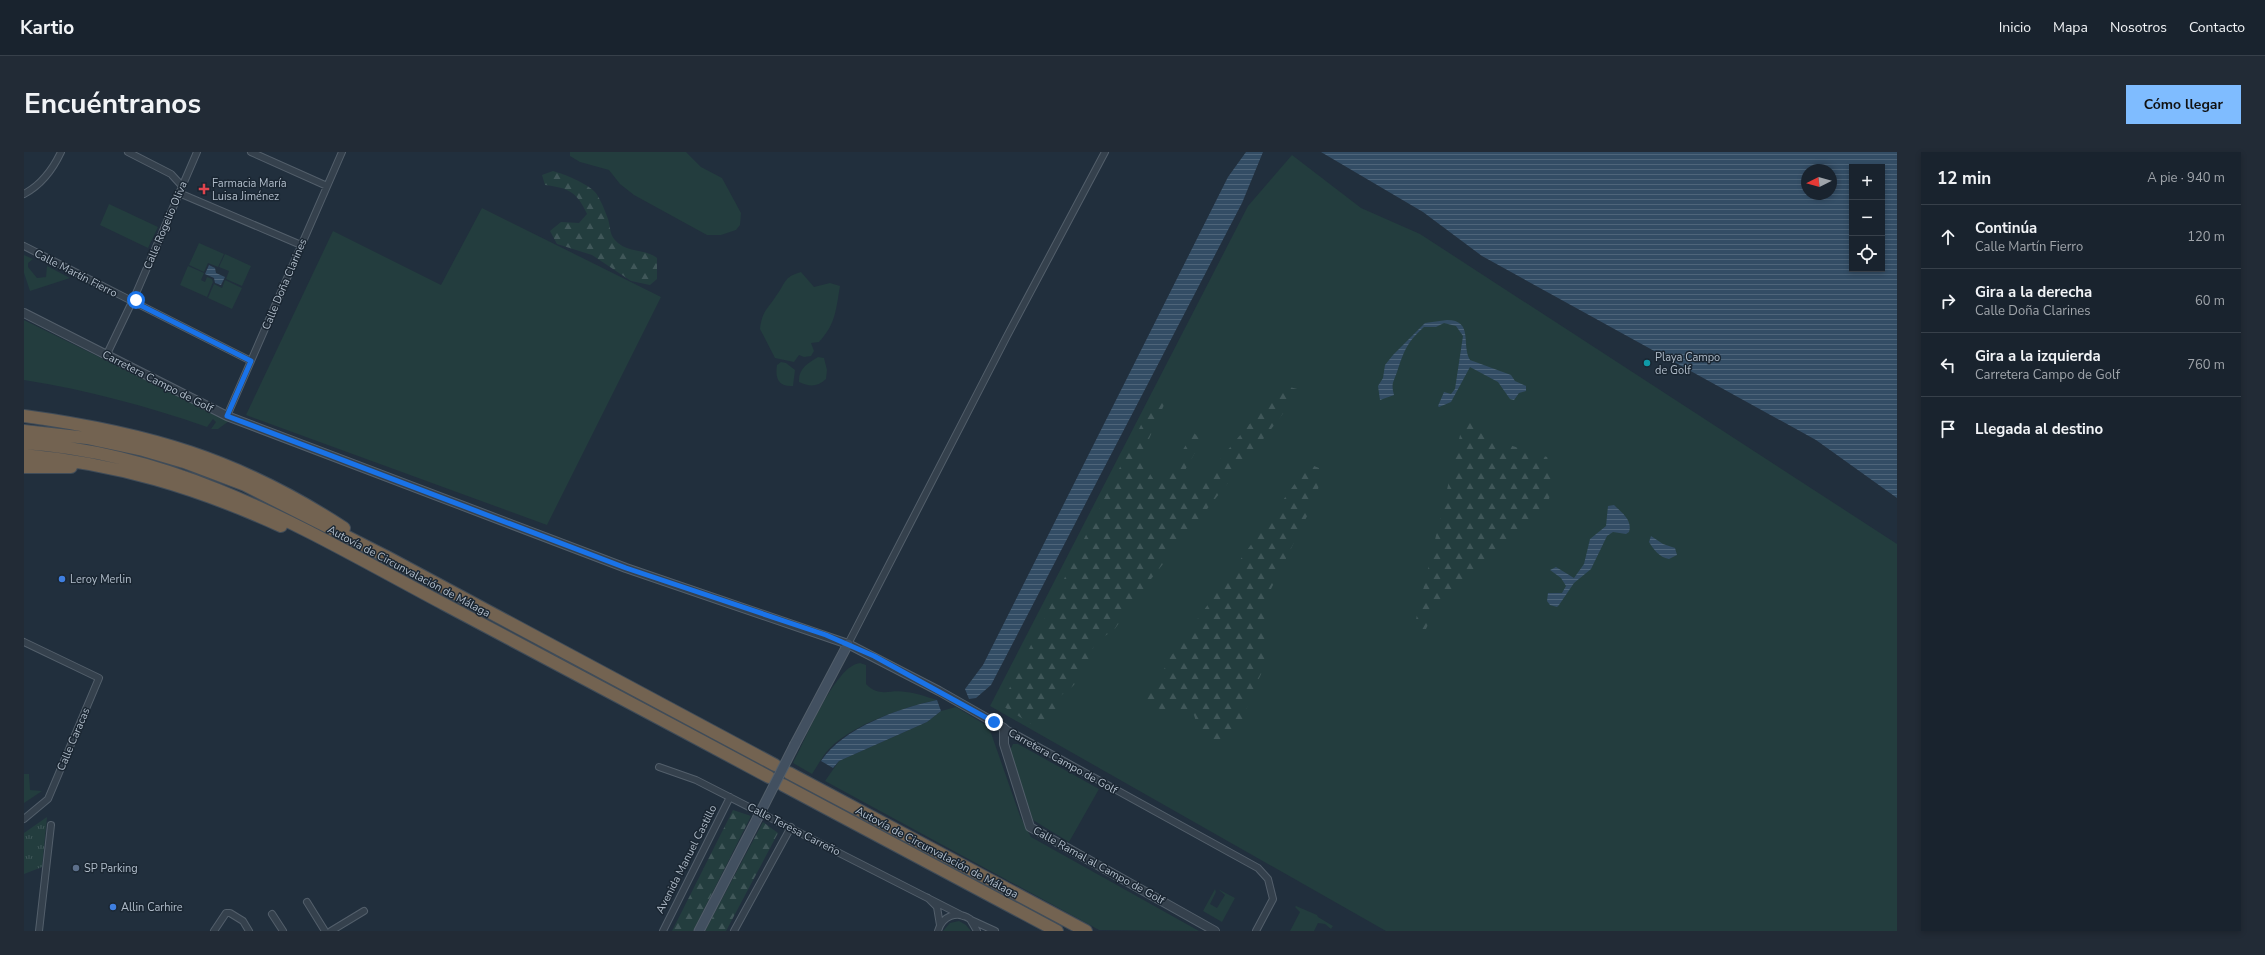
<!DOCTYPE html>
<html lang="es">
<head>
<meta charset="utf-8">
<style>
	:root { --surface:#19232e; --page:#222b36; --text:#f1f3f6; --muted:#9fa4aa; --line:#37404a; --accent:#7fbcff }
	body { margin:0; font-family:"Nunito Sans",sans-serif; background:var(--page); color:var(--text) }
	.controls { position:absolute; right:12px; top:12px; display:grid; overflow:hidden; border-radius:0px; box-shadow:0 2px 6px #0003 }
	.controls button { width:36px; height:36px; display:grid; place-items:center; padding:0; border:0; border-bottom:1px solid var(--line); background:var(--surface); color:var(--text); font:20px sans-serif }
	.compass { position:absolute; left:1777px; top:12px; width:36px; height:36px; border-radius:50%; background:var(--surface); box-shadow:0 2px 6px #0003; rotate:264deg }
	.stop { position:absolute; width:12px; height:12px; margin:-9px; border:3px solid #1a73e8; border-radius:50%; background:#fff }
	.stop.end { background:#1a73e8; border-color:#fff; box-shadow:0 1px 4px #0008 }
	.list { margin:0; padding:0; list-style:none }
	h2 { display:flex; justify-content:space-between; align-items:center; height:52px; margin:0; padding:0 16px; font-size:17px }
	h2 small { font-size:13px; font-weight:400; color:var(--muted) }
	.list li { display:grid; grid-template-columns:26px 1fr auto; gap:12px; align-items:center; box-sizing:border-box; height:64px; padding:0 16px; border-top:1px solid var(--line) }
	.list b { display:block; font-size:15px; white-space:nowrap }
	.list p { margin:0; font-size:13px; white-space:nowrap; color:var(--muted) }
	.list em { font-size:13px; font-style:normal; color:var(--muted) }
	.icon { flex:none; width:22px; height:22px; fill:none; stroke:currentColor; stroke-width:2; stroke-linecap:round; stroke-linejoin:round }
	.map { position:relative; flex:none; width:1873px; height:779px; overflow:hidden; border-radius:0px }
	header { display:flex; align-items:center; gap:24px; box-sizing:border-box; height:56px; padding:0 20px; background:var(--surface); border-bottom:1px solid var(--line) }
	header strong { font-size:19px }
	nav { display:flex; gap:22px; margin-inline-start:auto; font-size:14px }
	.intro { display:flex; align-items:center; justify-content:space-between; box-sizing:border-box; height:96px; padding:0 24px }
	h1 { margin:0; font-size:28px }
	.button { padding:10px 18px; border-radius:0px; background:var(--accent); color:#111; font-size:14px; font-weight:700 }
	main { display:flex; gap:24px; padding:0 24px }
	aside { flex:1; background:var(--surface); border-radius:0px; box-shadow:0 2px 6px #0003 }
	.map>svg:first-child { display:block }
	.green { fill:#233d3e }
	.forest { fill:url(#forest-firs) }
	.park { fill:url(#park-tufts) }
	.water { fill:url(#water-rules); fill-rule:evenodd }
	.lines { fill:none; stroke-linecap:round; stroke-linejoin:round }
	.minor-casing { stroke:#535f6b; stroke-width:8 }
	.tertiary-casing { stroke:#535f6b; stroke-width:10 }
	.secondary-casing { stroke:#535f6b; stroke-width:11 }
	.motorway-casing { stroke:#404c58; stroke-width:14 }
	.minor { stroke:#35414d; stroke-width:6 }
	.tertiary { stroke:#35414d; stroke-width:8 }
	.secondary { stroke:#425060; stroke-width:9 }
	.motorway { stroke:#736351; stroke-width:12 }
	.secondary-bridge-casing { stroke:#535f6b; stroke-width:11; stroke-linecap:butt }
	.secondary-bridge { stroke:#425060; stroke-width:9 }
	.route { stroke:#1a73e8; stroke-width:5 }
	.health-dot { fill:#e0444e; stroke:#1a2632; stroke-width:1.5 }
	.culture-dot { fill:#0f9aa8; stroke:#1a2632; stroke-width:1.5 }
	.shop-dot { fill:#3f7fe0; stroke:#1a2632; stroke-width:1.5 }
	.service-dot { fill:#5c6f8a; stroke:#1a2632; stroke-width:1.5 }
	.labels { text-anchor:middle; stroke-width:3; stroke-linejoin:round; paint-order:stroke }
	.poi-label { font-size:11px; fill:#b0bcc9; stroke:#1a2632; text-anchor:start }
	.street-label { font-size:11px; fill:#b0bcc9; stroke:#1a2632 }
</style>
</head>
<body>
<header>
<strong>Kartio</strong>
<nav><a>Inicio</a><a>Mapa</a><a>Nosotros</a><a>Contacto</a></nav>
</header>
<div class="intro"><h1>Encuéntranos</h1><a class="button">Cómo llegar</a></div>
<main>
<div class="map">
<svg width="1873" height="779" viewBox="0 0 1873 779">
	<defs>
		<pattern id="forest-firs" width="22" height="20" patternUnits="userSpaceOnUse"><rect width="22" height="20" fill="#233d3e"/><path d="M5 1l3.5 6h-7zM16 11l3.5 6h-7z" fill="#405759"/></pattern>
		<pattern id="park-tufts" width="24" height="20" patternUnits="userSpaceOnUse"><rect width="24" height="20" fill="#233d3e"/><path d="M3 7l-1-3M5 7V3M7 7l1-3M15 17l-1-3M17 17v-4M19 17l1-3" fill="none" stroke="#405759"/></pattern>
		<pattern id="water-rules" width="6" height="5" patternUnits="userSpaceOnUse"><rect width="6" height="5" fill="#334d65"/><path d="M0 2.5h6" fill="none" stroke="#4e657a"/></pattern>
	</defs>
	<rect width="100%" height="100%" fill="#212f3d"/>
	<path class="green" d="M546,0H662L677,15L698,26L717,61L716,73L712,78L697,83H683L610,43L596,32L585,18L556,10L546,4Z
		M1268,3L1337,56L1396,82L1873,392V779H1362L966,554L1224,54Z
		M85,52L134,75L124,96L76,73Z
		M458,56L637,145L523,373L222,263L309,79L417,133Z
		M175,91L200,102L194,115L184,111L180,120L165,113Z
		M201,102L227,114L218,134L202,127L205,119L195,115Z
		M0,103L9,107L4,111V115L13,126L22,125L23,114L46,126L6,139L0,121Z
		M164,114L180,121L177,128L181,130L183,125L188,127L189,130L183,145L156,133Z
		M777,120L790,135L806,131L816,134C812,157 812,172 795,190L787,191L790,199L787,204L780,205L775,203L770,210L751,206L736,177C738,159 743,158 752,144C762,131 759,125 777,120Z
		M201,128L218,136L208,157L184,146L190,132L198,136Z
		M0,168L205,269L194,277H187L192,270L189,267L183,275C123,254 63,238 0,228Z
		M794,205L800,206L803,218L802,227C793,235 786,235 775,230C774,217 784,211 794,205Z
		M757,210L762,211L771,218L769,234C754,235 751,226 753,213Z
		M836,511L842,513V532C855,546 866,537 882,540C893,541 903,545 913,548C880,555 830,572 806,596C799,603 794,613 788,622L769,611C781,589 811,513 836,511Z
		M932,555L960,572L967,581L996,664L1007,685L1175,779L1075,778L801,629L815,609L903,570L917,559Z
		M989,592H994L1075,637L1045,690L1009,668L986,598Z
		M0,622H5L6,638L18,639L0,651Z
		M1191,737L1192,740L1186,752L1193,756L1201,743L1194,737L1211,746L1198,770L1179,759Z
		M1272,754L1293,763L1294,765L1309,774L1307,777L1301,772L1294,771L1290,779H1266L1276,760L1271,755Z
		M935,769L942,773L947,779H919L926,771Z"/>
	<path class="forest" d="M529,19C540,22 562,31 570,39C576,45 581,59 584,67C587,77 585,84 594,91C606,101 622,97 633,106V127L626,133L607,129L568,103L533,92L526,79L537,70L555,71L563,62C553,40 545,36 521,33L518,23Z
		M1258,233L1277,238L1244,281L1127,427L1090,478L1070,491L1066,514L1049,534L1035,545L1031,563L1018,579L977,553L1130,247L1143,246L1118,303L1120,312L1134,335L1170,281L1178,288L1159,322L1172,336Z
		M1442,258L1460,285L1523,305L1531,328L1524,350L1477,399L1409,462L1401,479L1389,480Z
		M1285,312L1295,316L1297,326L1291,348L1242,447L1243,484L1240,516L1228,541L1216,576L1202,587L1189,588L1176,582L1170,563C1160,560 1151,560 1141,558C1133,557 1124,551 1117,548L1119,539L1136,527L1144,508Z
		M709,658L727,664L669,779H648Z
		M739,670L754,681L702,779H681Z"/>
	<path class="park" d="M23,665L18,715L0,722V681Z"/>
	<path class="water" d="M1222,0H1239L1218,51L967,533L952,546L945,547L941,537L959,513L1204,25Z
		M1297,0H1873V346L1792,288L1458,104L1399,60ZM1828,15H1858V117H1828ZM1783,18H1807V42H1783Z
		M185,113L191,116L192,121L201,125L197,133L191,131L190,126L181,122Z
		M1423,168C1450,168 1437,193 1446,208L1487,223L1491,229L1502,234V239L1495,241L1490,248L1486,247L1474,230L1446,215L1427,250L1415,255L1414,254L1420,240L1427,242L1431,237L1439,184L1432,174L1420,171L1412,175H1400C1383,190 1380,199 1373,220C1369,231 1367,232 1370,243L1356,248L1354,234L1359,226L1361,213L1369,203L1401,171Z
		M1590,353C1597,360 1609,368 1605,380L1602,382L1589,380L1583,384L1567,417L1550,431L1535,453L1533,455L1526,453L1523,449L1524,441H1538L1542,434L1537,426L1526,418L1532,415L1550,426L1560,412L1566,387L1582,374L1584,354Z
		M1627,384L1639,392L1651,396L1653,403L1645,407C1635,405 1630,398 1625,390Z
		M913,548L917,559L903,570L815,609L809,616L797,609C819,576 875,556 913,548Z"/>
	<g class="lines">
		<g class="minor-casing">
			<path id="minor" d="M104,0L147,22L158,34
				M227,0L303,34
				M155,41L277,93
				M0,42C17,33 29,17 37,0
				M0,94L104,147
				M110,146L173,0
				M112,151L227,209
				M83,202L106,154
				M203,264L318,0
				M0,490L75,526L24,647L0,667
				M824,492L983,184L1081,0
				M980,576L1234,716L1244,727L1249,747L1232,779
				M635,615L672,628L939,764
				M904,746L913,755L916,773
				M283,750L301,779
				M248,762L259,779
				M947,768L971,779
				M15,779L27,673
				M190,779L202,761H206L219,769L225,779
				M307,779L340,759
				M639,779L706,645
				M710,779L767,675
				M914,779C918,764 933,758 946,767L953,779"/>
		</g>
		<g class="tertiary-casing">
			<path id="tertiary" d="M0,161L203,264L602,416L824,492L915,539L980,576V592L1006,675L1191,779"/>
		</g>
		<g class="secondary-casing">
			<path id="secondary" d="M771,592L824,492
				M675,779L733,667"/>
		</g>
		<g class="motorway-casing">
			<path id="motorway" d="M0,264C124,281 214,307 320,376
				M0,279L63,286L119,298L160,310L221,333L363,405L751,613
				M0,291C160,302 283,379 420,452C529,510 637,567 745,625
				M0,303C94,312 171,335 257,374
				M0,315H47
				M765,621L1062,779
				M759,633L1033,779"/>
		</g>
		<use href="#minor" class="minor"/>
		<use href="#tertiary" class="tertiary"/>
		<use href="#secondary" class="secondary"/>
		<use href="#motorway" class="motorway"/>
		<g class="secondary-bridge-casing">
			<path id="secondary-bridge" d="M733,667L771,592"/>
		</g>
		<use href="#secondary-bridge" class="secondary-bridge"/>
	</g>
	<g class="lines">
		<path class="route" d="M112,148V151L227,209L203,264L602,416L802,483L850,504L970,570"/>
	</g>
	<path class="health-dot" d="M178 31h4v4h4v4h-4v4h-4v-4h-4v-4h4z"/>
	<circle class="culture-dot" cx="1623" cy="211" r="4"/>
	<g class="shop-dot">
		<circle cx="38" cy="427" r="4"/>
		<circle cx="89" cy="755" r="4"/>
	</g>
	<circle class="service-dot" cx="52" cy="716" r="4"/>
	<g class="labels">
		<g class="poi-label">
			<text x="188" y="35">Farmacia María<tspan x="188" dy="13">Luisa Jiménez</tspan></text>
			<text x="1631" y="209">Playa Campo<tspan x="1631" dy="13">de Golf</tspan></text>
			<text x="46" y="431">Leroy Merlin</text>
			<text x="60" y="720">SP Parking</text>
			<text x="97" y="759">Allin Carhire</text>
		</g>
		<g class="street-label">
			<text transform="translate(141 73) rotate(-67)" y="4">Calle Rogelio Oliva</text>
			<text transform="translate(52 121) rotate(27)" y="4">Calle Martín Fierro</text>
			<text transform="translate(260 132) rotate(-67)" y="4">Calle Doña Clarines</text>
			<text transform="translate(134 229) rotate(27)" y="4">Carretera Campo de Golf</text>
			<text transform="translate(385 419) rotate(28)" y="4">Autovía de Circunvalación de Málaga</text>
			<text transform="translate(49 587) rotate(-67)" y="4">Calle Caracas</text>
			<text transform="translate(1039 609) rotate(29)" y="4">Carretera Campo de Golf</text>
			<text transform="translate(770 677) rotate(27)" y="4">Calle Teresa Carreño</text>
			<text transform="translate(913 700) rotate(28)" y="4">Autovía de Circunvalación de Málaga</text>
			<text transform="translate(662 707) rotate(-63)" y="4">Avenida Manuel Castillo</text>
			<text transform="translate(1075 713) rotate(29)" y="4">Calle Ramal al Campo de Golf</text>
		</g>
	</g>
</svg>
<div class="controls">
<button>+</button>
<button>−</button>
<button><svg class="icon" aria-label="locate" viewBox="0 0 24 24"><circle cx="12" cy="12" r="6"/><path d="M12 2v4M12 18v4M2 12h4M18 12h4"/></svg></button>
</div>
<svg class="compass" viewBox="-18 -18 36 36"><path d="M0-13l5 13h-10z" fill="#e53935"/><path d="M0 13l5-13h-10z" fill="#9fa4aa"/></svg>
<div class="stop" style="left:112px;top:148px"></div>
<div class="stop end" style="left:970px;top:570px"></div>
</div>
<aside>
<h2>12 min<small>A pie · 940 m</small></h2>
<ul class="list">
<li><svg class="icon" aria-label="ahead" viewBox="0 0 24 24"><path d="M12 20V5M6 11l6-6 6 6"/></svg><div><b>Continúa</b><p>Calle Martín Fierro</p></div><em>120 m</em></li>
<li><svg class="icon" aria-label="right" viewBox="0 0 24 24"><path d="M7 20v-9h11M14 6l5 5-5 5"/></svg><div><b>Gira a la derecha</b><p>Calle Doña Clarines</p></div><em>60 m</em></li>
<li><svg class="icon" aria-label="left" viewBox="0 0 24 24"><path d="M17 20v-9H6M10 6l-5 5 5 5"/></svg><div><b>Gira a la izquierda</b><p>Carretera Campo de Golf</p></div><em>760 m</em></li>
<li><svg class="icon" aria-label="arrive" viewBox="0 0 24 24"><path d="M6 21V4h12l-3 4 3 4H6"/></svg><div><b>Llegada al destino</b></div></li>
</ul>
</aside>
</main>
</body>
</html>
